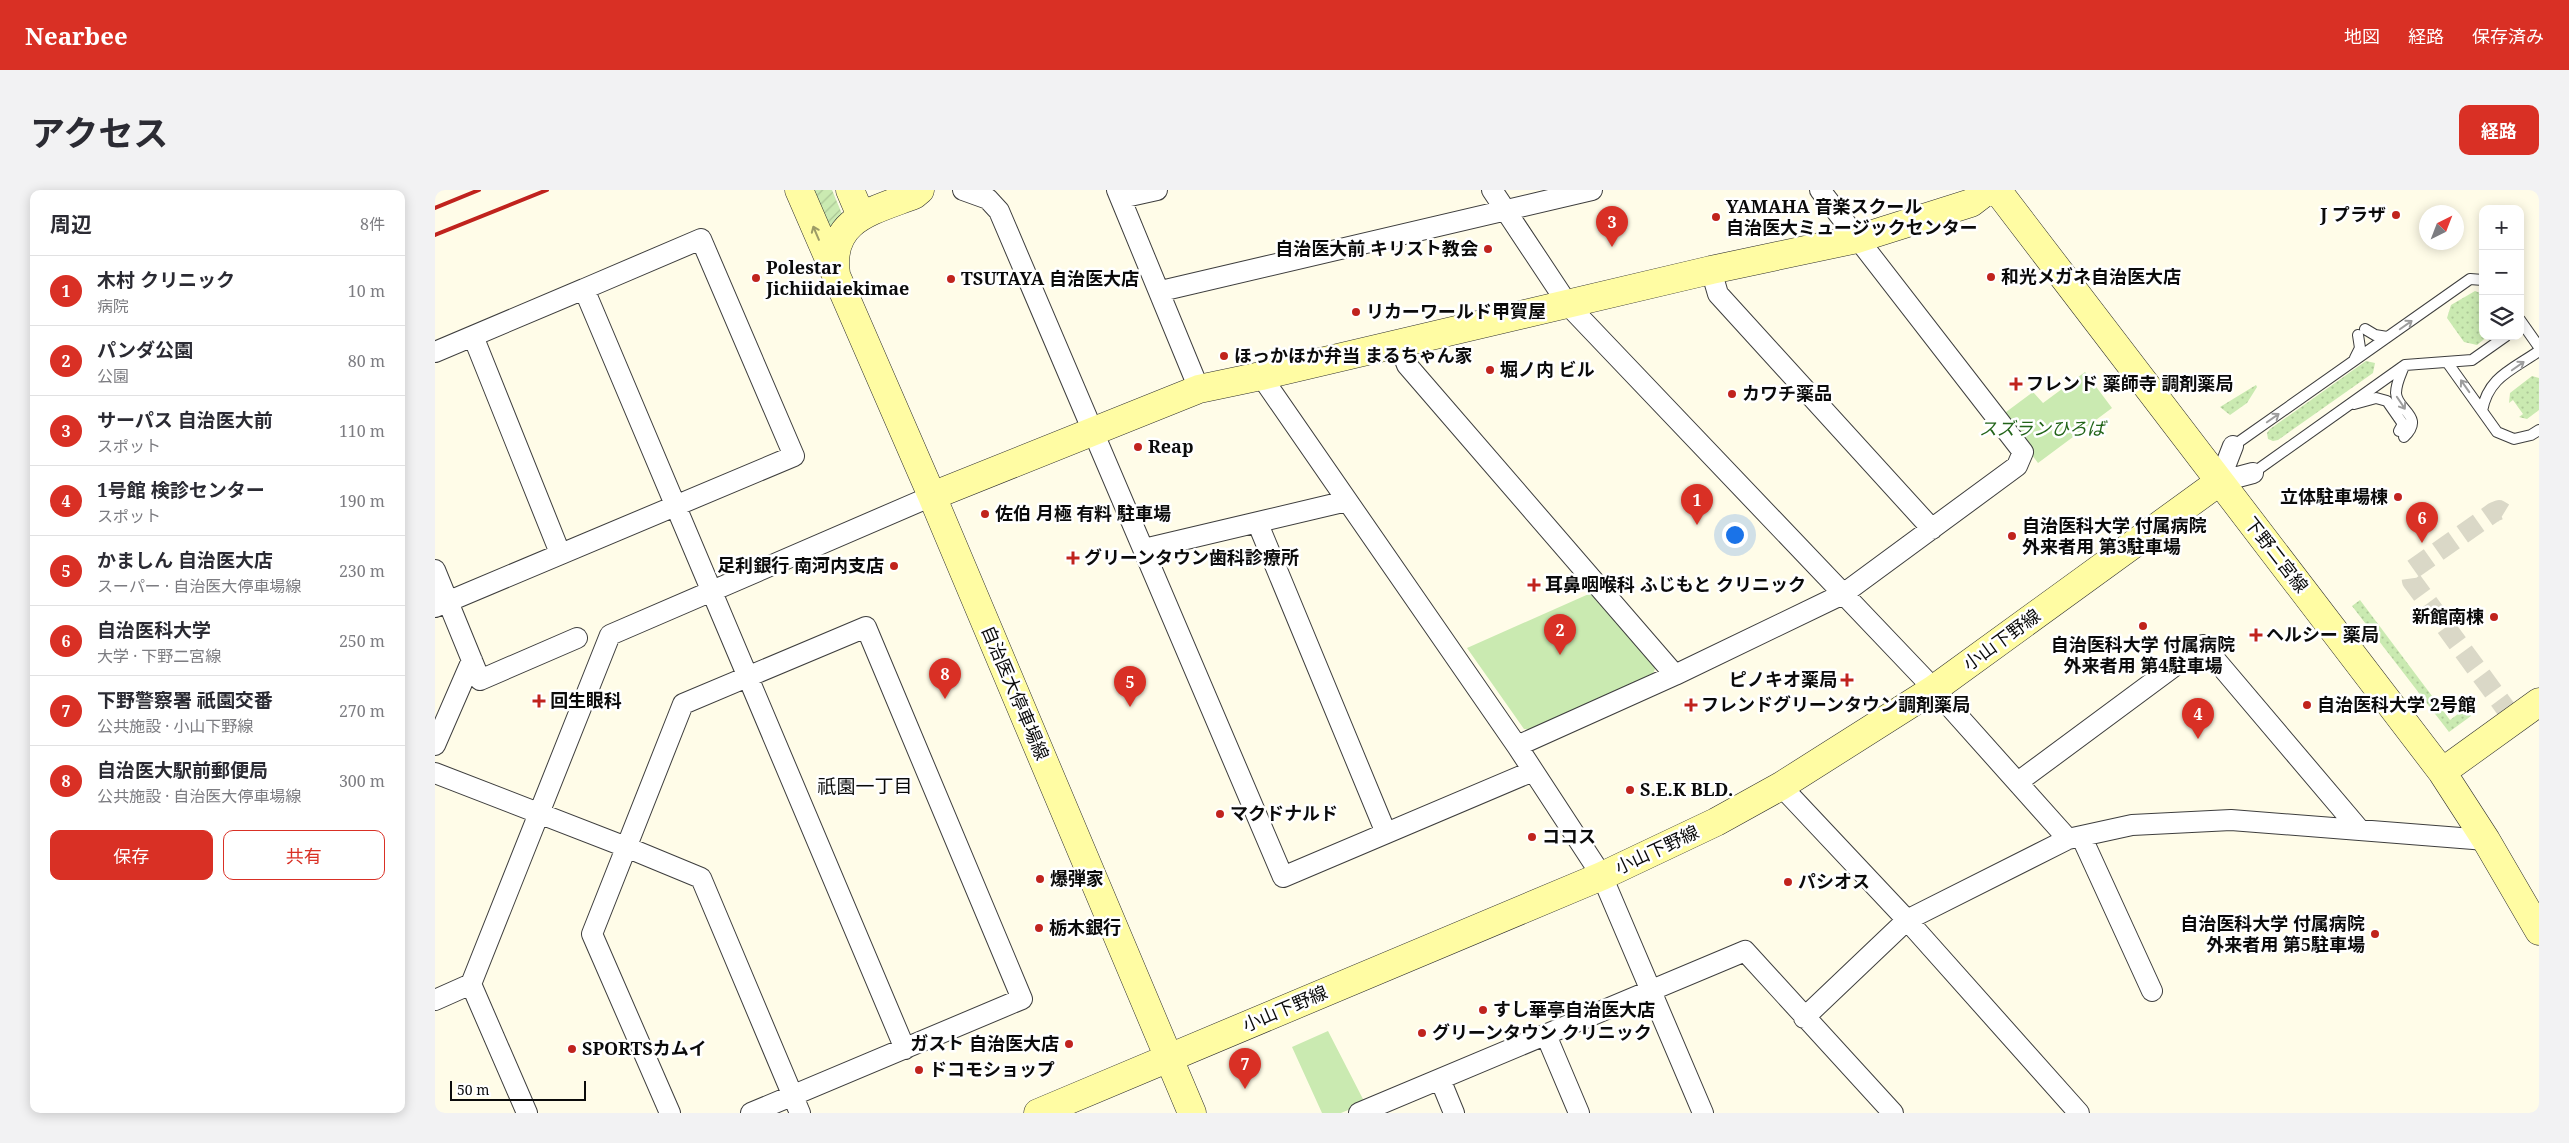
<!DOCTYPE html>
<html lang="ja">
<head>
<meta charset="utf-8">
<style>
	:root { --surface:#fff; --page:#f2f2f3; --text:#2b2b33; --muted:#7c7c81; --line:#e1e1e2; --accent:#d93025 }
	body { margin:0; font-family:"Noto Serif","Noto Sans JP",serif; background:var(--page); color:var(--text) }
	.controls { position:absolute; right:15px; top:15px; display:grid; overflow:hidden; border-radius:10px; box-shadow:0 2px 12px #0003 }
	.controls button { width:45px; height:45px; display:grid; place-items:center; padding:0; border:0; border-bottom:1px solid var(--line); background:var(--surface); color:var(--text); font:25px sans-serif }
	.compass { position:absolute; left:1984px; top:15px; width:45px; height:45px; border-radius:50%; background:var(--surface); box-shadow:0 2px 12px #0003; rotate:42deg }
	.scale { position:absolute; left:15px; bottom:12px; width:136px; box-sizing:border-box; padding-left:5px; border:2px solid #0b0b0b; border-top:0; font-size:14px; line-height:18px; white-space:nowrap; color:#0b0b0b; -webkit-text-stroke:4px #fff; paint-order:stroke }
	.you { position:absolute; left:1299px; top:344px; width:18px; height:18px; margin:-12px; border:4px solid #fff; border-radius:50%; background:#1a73e8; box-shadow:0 0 0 8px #1a73e833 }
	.badge { display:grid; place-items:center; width:32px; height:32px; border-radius:50%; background:var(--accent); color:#fff; font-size:16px; font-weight:700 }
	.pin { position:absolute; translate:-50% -41px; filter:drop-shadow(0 1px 2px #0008) }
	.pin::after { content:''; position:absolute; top:26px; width:18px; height:15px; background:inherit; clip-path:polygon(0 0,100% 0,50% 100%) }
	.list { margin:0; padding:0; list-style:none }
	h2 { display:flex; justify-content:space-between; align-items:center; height:65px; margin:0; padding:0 20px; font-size:21px }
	h2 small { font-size:16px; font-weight:400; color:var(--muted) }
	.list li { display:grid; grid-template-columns:32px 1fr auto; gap:15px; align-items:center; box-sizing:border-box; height:70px; padding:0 20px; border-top:1px solid var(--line) }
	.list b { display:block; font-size:19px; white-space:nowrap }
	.list p { margin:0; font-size:16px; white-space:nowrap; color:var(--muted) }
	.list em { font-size:16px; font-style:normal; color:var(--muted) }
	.actions { display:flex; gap:10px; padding:15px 20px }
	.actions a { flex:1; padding:11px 0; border:1px solid var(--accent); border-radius:10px; text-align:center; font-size:18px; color:var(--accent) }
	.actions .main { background:var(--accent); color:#fff }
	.icon { flex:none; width:28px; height:28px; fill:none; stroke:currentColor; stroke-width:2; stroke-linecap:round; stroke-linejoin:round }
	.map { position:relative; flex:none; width:2104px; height:923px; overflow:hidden; border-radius:10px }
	header { display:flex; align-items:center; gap:30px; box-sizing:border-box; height:70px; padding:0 25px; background:var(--accent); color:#fff }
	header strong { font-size:24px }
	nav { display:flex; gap:28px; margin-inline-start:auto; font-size:18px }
	.intro { display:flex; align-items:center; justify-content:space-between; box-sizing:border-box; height:120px; padding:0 30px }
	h1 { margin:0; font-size:35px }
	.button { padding:12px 22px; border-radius:10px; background:var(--accent); color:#fff; font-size:18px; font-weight:700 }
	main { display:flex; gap:30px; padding:0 30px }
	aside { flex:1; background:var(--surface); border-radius:10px; box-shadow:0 2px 12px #0003 }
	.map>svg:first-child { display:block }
	.grass { fill:url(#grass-dots) }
	.park { fill:#caeab1 }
	.garden { fill:url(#garden-furrows) }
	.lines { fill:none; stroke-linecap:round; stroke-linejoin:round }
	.street-tunnel { stroke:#dad8c7; stroke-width:20; stroke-dasharray:20 10; stroke-linecap:butt }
	.lane-casing { stroke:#3e3e3e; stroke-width:12 }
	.street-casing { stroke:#3e3e3e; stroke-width:22 }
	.secondary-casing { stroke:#2d2d2d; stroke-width:29 }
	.lane { stroke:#fff; stroke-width:10 }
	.street { stroke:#fff; stroke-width:20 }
	.secondary { stroke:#fffca3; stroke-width:28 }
	.rail { stroke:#c0231d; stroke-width:4 }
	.oneway { stroke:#9d9c66 }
	.oneway2 { stroke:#9d9d9d }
	.poi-dot { fill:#c0231d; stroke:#fff; stroke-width:2 }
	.labels { text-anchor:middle; stroke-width:5; stroke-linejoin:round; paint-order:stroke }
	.poi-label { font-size:18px; font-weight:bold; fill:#0b0b0b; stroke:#fff; text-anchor:start }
	.park-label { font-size:18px; font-style:italic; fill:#226419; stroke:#fff }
	.street-label { font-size:18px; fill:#0b0b0b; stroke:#fff }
	.neighbourhood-label { font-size:19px; fill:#0b0b0b; stroke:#fff }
</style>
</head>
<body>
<header>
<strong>Nearbee</strong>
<nav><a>地図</a><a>経路</a><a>保存済み</a></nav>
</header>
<div class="intro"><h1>アクセス</h1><a class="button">経路</a></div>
<main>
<aside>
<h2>周辺<small>8件</small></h2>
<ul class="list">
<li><span class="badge">1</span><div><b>木村 クリニック</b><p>病院</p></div><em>10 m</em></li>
<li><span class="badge">2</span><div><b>パンダ公園</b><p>公園</p></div><em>80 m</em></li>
<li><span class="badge">3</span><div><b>サーパス 自治医大前</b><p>スポット</p></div><em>110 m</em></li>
<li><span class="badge">4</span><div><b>1号館 検診センター</b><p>スポット</p></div><em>190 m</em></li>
<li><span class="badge">5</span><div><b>かましん 自治医大店</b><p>スーパー · 自治医大停車場線</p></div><em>230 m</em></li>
<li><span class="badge">6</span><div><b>自治医科大学</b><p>大学 · 下野二宮線</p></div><em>250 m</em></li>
<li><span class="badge">7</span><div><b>下野警察署 祇園交番</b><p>公共施設 · 小山下野線</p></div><em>270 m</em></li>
<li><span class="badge">8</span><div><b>自治医大駅前郵便局</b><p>公共施設 · 自治医大停車場線</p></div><em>300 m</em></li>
</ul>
<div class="actions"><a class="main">保存</a><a>共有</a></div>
</aside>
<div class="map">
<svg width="2104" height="923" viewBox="0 0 2104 923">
	<defs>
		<pattern id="grass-dots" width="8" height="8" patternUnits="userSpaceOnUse" patternTransform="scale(1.25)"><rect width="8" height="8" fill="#caeab1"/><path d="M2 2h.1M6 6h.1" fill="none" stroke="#acc797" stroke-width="1.8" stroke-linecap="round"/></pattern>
		<pattern id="garden-furrows" width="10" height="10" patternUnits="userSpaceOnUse" patternTransform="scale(1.25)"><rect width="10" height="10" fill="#caeab1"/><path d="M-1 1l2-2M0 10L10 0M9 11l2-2" fill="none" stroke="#acc797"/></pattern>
	</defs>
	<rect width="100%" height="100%" fill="#fffce8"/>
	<path class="grass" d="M2040,101L2048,104V146H2053L2042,155L2029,152L2012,128L2016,115Z
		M1931,171L1940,173L1938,183L1843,250L1838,251L1833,249L1832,243L1835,239Z
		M2097,186L2104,188V220L2092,229L2084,227L2088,224L2078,210L2074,213L2075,203Z
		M1821,195L1822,197L1812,213L1795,225L1785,217Z
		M1925,410L2015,530L2031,518L2036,526L2014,542L1917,416Z"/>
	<path class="park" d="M1650,182L1677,218L1603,273L1567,225L1598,202L1608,213Z
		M1156,403L1219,472L1220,479L1217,486L1100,539H1089L1032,458Z
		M893,841L930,913L906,923H887L857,857Z"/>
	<path class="garden" d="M376,0H397L407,24L399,37L392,36Z"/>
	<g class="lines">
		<path class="street-tunnel" d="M2069,323L2064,320L2059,322L1978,379L1976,384L1977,391L2071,519"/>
		<g class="lane-casing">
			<path id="lane" d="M2085,130L2104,157
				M1930,139L1940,145L1952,147
				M1920,168L1925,158L1923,145
				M2012,172L2062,242L2079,249L2096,245L2104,240
				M1919,214L1941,208L1952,211L1968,234L1964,241
				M2047,221C2053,187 2077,180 2104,161
				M1969,247C1991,226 1961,220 1961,203C1961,193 1966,184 1969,176
				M1798,256L2035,89L2048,90
				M1818,283L1970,175L2037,170L2071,146"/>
		</g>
		<g class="street-casing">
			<path id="street" d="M528,0L553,9L564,21L848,687L1098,581
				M682,0L764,199
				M1057,0L1134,116L1499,499L1633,649
				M686,8L722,0
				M1276,80L1283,104L1497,339
				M726,101L1157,0
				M38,146L125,363
				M964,154L972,175L1240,485
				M0,162L149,99L470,859
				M826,186L1082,556L1167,686L1268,923
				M1784,292L1798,256
				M1784,292L1818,283
				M823,334L951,643
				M709,359L912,311
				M0,380L45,490L142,448
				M0,417L359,266L266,49L149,99
				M0,555L37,470
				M1082,556L1240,485L1408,404L1582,276L1588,262L1385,0
				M0,583L191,657L266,688L365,923
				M1583,592L1768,455L1924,639
				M1346,596L1472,730L1644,923
				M1647,648L1717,801
				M0,810L36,794
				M1369,828L1472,730L1633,649L1697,635L1796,630L2051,650
				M1111,845L1144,923
				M1005,889L1019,923
				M92,923L36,794L175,445L497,306
				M235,923L157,744L248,514L431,437L587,809L316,923
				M924,923L1310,761L1458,923"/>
		</g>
		<g class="secondary-casing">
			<path id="secondary" d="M364,0L497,306L757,923
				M415,0L426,26
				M1562,0L2007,582L2051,650L2104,741
				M401,84C393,29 438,21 479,5L485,0
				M497,306L764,199L826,186L1276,80L1422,49L1536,13L1553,0
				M2007,582L2104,512
				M603,923L1167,686L1281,632L1346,596L1499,499L1784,292"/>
		</g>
		<use href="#lane" class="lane"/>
		<use href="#street" class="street"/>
		<use href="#secondary" class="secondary"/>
		<path class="rail" d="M0,18L44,0
			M0,45L112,0"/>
	</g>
	<defs><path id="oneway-shaft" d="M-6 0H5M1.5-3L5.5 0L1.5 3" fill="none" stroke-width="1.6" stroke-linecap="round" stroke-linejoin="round" transform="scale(1.25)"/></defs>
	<use class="oneway" href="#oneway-shaft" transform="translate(381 43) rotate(-113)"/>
	<g class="oneway2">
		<use href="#oneway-shaft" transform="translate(1971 135) rotate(-35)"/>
		<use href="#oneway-shaft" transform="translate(2083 176) rotate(-35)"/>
		<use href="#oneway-shaft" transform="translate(2030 196) rotate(-125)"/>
		<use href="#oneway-shaft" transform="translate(1966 213) rotate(56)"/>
		<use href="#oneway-shaft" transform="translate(1838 228) rotate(-35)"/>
	</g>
	<g class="poi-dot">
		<circle cx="1961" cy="25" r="5"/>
		<circle cx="1281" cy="27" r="5"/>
		<circle cx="1053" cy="59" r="5"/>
		<circle cx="1556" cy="87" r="5"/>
		<circle cx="321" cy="88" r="5"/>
		<circle cx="516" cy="89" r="5"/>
		<circle cx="921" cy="122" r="5"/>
		<circle cx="789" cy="166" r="5"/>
		<circle cx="1055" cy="180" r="5"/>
		<path d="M1578.5 186.5h5v5h5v5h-5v5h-5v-5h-5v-5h5z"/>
		<circle cx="1297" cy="204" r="5"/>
		<circle cx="703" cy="257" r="5"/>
		<circle cx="1963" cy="307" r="5"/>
		<circle cx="550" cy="324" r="5"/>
		<circle cx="1577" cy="346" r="5"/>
		<path d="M635.5 360.5h5v5h5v5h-5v5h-5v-5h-5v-5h5z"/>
		<circle cx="459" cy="376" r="5"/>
		<path d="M1096.5 387.5h5v5h5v5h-5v5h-5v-5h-5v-5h5z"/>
		<circle cx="2059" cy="427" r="5"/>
		<circle cx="1708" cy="436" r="5"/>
		<path d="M1818.5 437.5h5v5h5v5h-5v5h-5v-5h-5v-5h5z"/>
		<path d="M1409.5 482.5h5v5h5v5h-5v5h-5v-5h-5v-5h5z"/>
		<path d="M101.5 503.5h5v5h5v5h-5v5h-5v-5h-5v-5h5z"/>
		<path d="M1253.5 507.5h5v5h5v5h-5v5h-5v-5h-5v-5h5z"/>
		<circle cx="1872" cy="515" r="5"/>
		<circle cx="1195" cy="600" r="5"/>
		<circle cx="785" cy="624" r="5"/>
		<circle cx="1097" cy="647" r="5"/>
		<circle cx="605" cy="689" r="5"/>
		<circle cx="1353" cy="692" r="5"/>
		<circle cx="604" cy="738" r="5"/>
		<circle cx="1940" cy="744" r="5"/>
		<circle cx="1048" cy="820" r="5"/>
		<circle cx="987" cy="843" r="5"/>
		<circle cx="634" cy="854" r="5"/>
		<circle cx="137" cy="859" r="5"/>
		<circle cx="484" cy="880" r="5"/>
	</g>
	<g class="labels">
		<g class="poi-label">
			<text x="1291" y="23">YAMAHA 音楽スクール<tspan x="1291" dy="21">自治医大ミュージックセンター</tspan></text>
			<text x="1951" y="31" text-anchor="end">J プラザ</text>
			<text x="1043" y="65" text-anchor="end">自治医大前 キリスト教会</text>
			<text x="331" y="84">Polestar<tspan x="331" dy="21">Jichiidaiekimae</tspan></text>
			<text x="1566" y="93">和光メガネ自治医大店</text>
			<text x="526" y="95">TSUTAYA 自治医大店</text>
			<text x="931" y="128">リカーワールド甲賀屋</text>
			<text x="799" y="172">ほっかほか弁当 まるちゃん家</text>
			<text x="1065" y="186">堀ノ内 ビル</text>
			<text x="1591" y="200">フレンド 薬師寺 調剤薬局</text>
			<text x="1307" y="210">カワチ薬品</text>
			<text x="713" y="263">Reap</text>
			<text x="1953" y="313" text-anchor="end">立体駐車場棟</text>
			<text x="560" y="330">佐伯 月極 有料 駐車場</text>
			<text x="1587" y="342">自治医科大学 付属病院<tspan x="1587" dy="21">外来者用 第3駐車場</tspan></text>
			<text x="649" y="374">グリーンタウン歯科診療所</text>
			<text x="449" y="382" text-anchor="end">足利銀行 南河内支店</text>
			<text x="1110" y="401">耳鼻咽喉科 ふじもと クリニック</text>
			<text x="2049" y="433" text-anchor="end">新館南棟</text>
			<text x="1831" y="451">ヘルシー 薬局</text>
			<text x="1708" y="461" text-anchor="middle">自治医科大学 付属病院<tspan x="1708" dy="21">外来者用 第4駐車場</tspan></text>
			<text x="1402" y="496" text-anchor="end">ピノキオ薬局</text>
			<text x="115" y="517">回生眼科</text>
			<text x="1266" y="521">フレンドグリーンタウン調剤薬局</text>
			<text x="1882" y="521">自治医科大学 2号館</text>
			<text x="1205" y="606">S.E.K BLD.</text>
			<text x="795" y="630">マクドナルド</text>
			<text x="1107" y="653">ココス</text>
			<text x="615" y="695">爆弾家</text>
			<text x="1363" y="698">パシオス</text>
			<text x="1930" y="740" text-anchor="end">自治医科大学 付属病院<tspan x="1930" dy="21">外来者用 第5駐車場</tspan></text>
			<text x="614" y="744">栃木銀行</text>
			<text x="1058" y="826">すし華亭自治医大店</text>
			<text x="997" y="849">グリーンタウン クリニック</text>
			<text x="624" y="860" text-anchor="end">ガスト 自治医大店</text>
			<text x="147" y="865">SPORTSカムイ</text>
			<text x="494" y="886">ドコモショップ</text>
		</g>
		<g class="park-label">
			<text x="1607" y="245">スズランひろば</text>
		</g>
		<g class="street-label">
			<text transform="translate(1841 365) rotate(52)" y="6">下野二宮線</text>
			<text transform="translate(1567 450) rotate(-36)" y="6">小山下野線</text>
			<text transform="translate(580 503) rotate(67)" y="6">自治医大停車場線</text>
			<text transform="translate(1222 660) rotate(-25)" y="6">小山下野線</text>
			<text transform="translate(850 819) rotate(-23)" y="6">小山下野線</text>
		</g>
		<g class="neighbourhood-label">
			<text x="430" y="603">祇園一丁目</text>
		</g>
	</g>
</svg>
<div class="controls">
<button>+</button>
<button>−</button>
<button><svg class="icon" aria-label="layers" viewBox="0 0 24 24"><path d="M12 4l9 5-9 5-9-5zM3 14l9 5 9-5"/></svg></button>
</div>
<svg class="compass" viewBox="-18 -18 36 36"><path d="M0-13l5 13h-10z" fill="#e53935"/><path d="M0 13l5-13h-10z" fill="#7c7c81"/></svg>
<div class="scale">50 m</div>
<div class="you"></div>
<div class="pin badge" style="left:1262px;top:335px">1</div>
<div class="pin badge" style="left:1125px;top:465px">2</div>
<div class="pin badge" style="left:1177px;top:57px">3</div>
<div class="pin badge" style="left:1763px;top:549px">4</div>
<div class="pin badge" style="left:695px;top:517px">5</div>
<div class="pin badge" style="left:1987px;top:353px">6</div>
<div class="pin badge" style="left:810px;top:899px">7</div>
<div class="pin badge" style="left:510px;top:509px">8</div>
</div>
</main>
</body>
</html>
